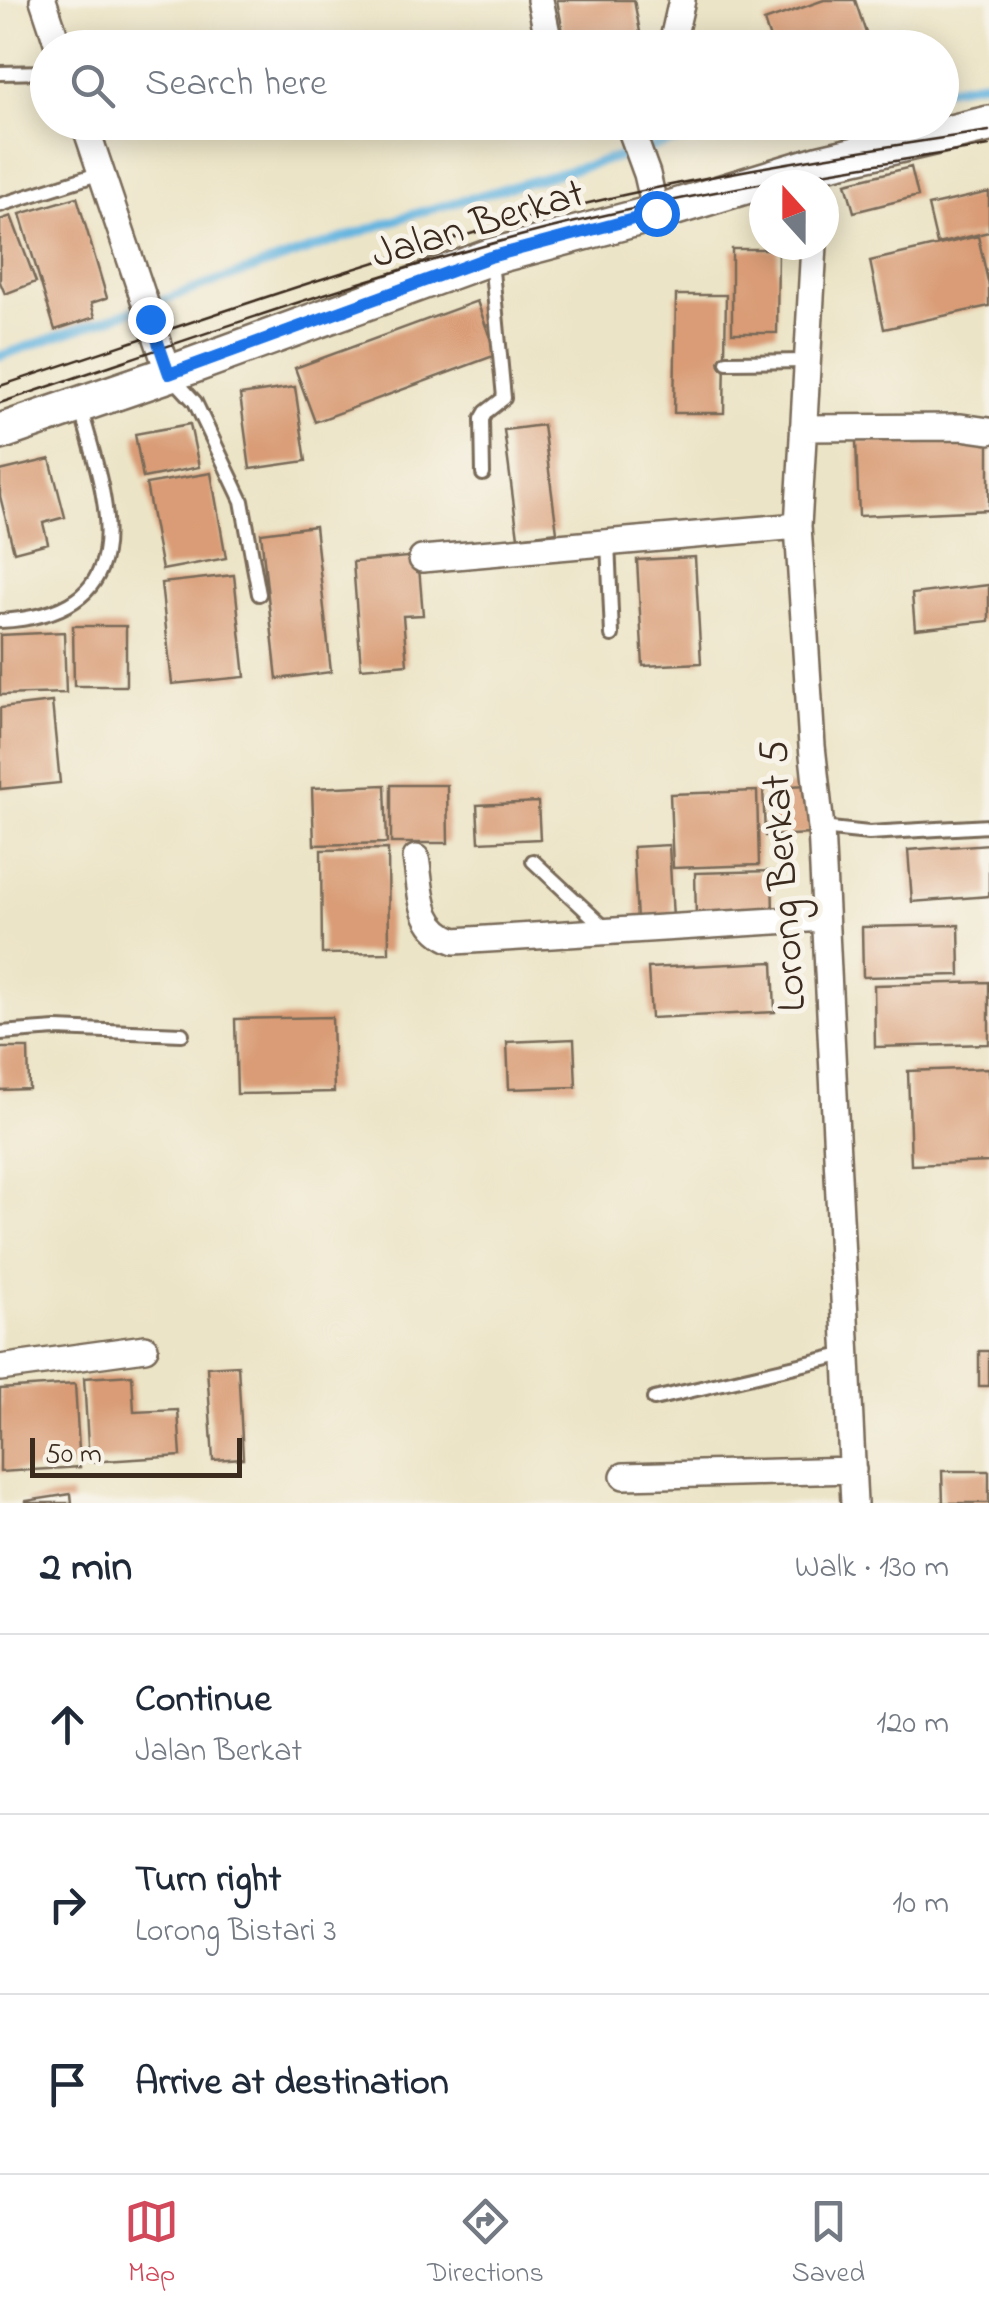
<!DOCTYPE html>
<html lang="en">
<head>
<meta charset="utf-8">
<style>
	:root { --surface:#fff; --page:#f2f2f3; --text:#1f2937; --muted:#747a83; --line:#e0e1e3; --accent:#d1495b }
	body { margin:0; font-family:"Indie Flower",sans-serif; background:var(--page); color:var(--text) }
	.compass { position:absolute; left:749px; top:170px; width:90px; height:90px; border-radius:50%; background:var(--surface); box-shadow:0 5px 25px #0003; rotate:339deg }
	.scale { position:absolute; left:30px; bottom:25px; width:212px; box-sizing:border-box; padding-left:10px; border:5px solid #3b2a1e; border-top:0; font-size:28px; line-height:35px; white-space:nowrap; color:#3b2a1e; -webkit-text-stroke:8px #f7f3e8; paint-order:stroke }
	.stop { position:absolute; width:30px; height:30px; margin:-22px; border:8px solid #1a73e8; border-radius:50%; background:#fff }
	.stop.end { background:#1a73e8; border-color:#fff; box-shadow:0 2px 10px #0008 }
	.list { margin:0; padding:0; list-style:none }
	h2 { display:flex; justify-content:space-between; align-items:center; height:130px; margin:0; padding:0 40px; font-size:42px }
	h2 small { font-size:32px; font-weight:400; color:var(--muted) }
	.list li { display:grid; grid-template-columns:65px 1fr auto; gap:30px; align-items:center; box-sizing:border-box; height:180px; padding:0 40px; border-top:2px solid var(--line) }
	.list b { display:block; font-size:38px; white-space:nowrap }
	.list p { margin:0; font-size:32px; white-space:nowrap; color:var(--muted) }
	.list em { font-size:32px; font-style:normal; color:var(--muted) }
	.icon { flex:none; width:55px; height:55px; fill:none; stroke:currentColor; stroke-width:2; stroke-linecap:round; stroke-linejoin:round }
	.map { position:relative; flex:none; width:989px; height:1503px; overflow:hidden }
	.search { position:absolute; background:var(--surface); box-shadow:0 5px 25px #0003; left:30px; right:30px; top:30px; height:110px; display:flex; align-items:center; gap:25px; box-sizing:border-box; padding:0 35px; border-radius:55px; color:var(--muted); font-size:38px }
	.sheet { height:670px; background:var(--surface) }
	nav { display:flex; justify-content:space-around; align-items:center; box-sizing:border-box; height:140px; border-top:2px solid var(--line); background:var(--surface); font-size:28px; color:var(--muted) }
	nav a { display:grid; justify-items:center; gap:5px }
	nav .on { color:var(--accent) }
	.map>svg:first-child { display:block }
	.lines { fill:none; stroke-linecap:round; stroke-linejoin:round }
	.stream { stroke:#66b5e0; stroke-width:9 }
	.building { fill:#d99c76 }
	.lane-casing { stroke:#796b59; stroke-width:18 }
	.street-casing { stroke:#796b59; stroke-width:30 }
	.secondary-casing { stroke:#796b59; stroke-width:40 }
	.lane { stroke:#fff; stroke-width:12 }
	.street { stroke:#fff; stroke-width:25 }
	.secondary { stroke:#fff; stroke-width:35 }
	.tram { stroke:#3b2a1e; stroke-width:2.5 }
	.route { stroke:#1a73e8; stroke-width:12 }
	.labels { text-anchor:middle; stroke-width:10; stroke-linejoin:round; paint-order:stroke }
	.street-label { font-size:42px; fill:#3b2a1e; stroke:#f7f3e8 }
</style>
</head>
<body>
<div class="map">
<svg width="989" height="1503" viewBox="0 0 989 1503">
	<rect width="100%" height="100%" fill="#f7f3e8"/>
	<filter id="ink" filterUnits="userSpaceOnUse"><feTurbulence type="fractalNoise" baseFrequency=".01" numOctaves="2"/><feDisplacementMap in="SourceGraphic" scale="20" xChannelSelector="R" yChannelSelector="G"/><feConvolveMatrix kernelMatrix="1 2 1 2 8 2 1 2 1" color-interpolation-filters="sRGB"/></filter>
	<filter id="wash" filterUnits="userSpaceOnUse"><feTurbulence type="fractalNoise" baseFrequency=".0048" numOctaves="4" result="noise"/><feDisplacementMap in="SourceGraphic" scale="40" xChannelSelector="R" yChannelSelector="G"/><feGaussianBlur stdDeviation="2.25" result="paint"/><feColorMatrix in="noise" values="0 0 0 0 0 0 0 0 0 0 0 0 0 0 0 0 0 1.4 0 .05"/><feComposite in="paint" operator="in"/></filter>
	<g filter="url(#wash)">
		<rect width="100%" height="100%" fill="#ece4c6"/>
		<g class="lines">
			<path class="stream" d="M942,89L989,81
				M0,356L410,215L743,122"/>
		</g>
		<g id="blocks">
			<path class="building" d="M557,0H634L643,48H566Z
				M824,0H855L871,48H836L833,38L807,48H773L764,21Z
				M911,167L918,196L854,212L846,183Z
				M989,192V232L937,244L928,206Z
				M77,197L107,298L91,303L95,317L55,330L20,214Z
				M11,216L36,282L5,294L0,282V220Z
				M978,236L989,286V306L884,329L870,261Z
				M732,249H778L777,333H732Z
				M676,295H726L724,413H674Z
				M477,301L496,355L315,422L295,368Z
				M295,387L306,461L250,469L240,395Z
				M190,424L199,467L143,478L135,434Z
				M543,425L557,532L518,537L504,430Z
				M989,436V510L859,516L856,441Z
				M50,459L65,517L43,523L48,543L14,552L0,496V471Z
				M211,473L226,558L162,570L146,484Z
				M315,526L331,672L277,679L261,533Z
				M418,556L423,615L403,616L407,664L361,668L353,562Z
				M695,557L701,663L643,666L637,560Z
				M234,575L245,677L172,684L161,583Z
				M989,585V621L915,629L912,594Z
				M73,626H126V686H74Z
				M64,632L66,693L0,695V635Z
				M52,702L60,783L0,789V708Z
				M385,785L387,843L314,845L312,788Z
				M391,785H447L448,843H391Z
				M810,785L812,834L765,836L763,787Z
				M757,791L759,865L673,868L670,794Z
				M538,802L540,839L479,842L477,805Z
				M989,844V896L912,902L908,850Z
				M669,845L673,919L637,921L633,847Z
				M388,849L389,953L322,954L321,850Z
				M772,871L773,915L696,918L695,873Z
				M959,925L960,975L863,977L862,927Z
				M773,962L775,1012L651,1018L648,968Z
				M989,982V1044L875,1047L874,985Z
				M332,1017L334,1092L237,1094L235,1019Z
				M574,1039L576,1087L509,1089L507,1042Z
				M0,1048H28L29,1089L0,1090Z
				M989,1068V1162L911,1165L908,1071Z
				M979,1351H989V1386H979Z
				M238,1365L243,1458L213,1460L207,1367Z
				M132,1375L134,1412L178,1410L181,1456L89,1462L84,1378Z
				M75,1384L80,1467L0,1472V1389Z
				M942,1471H989V1503H943Z
				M71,1494L72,1503H26V1501Z"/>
		</g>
	</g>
	<g filter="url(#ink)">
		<use href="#blocks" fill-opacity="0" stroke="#796b59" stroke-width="2.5"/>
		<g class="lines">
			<g class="lane-casing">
				<path id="lane" d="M0,73L48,72
					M0,205L101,173
					M727,362L807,361
					M173,378L195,402L242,501L259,594
					M483,474L482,419L486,412L504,398L491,260
					M608,542L612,635
					M0,621C146,613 109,507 80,407
					M821,828L869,833L989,826
					M533,861L607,930
					M0,1033L56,1029L182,1034
					M654,1399L847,1354"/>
			</g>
			<g class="street-casing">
				<path id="street" d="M43,0L59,48
					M540,0L550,48
					M671,48L682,0
					M84,122L169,374
					M628,122L647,174L656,213
					M814,245L798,526L812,746L821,828L854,1503
					M803,428L961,427L989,431
					M422,559L798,526
					M416,858C422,892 418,928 455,941L824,918
					M0,1368L145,1348
					M624,1476L853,1470"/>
			</g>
			<g class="secondary-casing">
				<path id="secondary" d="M0,432L169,374L490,257L656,213L821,163L989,124"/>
			</g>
			<use href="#lane" class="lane"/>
			<use href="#street" class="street"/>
			<use href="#secondary" class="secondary"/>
			<path class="tram" d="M0,386C170,330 340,269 513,222C669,180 829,155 989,131
				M0,403C173,345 344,283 520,236C674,195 831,171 989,146"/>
		</g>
	</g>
	<g class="lines" filter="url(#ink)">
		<path class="route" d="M150,319L169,374L490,257L656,213"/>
	</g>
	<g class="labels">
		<g class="street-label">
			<text transform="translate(477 221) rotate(-17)" y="15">Jalan Berkat</text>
			<text transform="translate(780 876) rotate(-94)" y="15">Lorong Berkat 5</text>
		</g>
	</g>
</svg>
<svg class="compass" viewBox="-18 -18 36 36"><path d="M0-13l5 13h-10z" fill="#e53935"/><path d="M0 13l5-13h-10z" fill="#747a83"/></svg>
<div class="scale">50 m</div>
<div class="stop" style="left:656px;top:213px"></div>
<div class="stop end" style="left:150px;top:319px"></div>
<div class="search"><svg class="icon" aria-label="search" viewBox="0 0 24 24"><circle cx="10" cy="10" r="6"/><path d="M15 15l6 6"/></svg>Search here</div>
</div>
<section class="sheet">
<h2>2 min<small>Walk · 130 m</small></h2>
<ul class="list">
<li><svg class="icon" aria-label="ahead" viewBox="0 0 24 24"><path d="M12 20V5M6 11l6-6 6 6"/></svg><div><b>Continue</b><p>Jalan Berkat</p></div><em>120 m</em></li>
<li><svg class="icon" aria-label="right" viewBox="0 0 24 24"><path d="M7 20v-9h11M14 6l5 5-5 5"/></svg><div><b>Turn right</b><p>Lorong Bistari 3</p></div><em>10 m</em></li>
<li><svg class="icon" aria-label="arrive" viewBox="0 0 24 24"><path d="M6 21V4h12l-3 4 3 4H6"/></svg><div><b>Arrive at destination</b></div></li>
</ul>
</section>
<nav>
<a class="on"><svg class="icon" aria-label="map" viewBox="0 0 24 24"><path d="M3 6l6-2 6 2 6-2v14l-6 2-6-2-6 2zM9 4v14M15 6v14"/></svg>Map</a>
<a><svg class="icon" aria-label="directions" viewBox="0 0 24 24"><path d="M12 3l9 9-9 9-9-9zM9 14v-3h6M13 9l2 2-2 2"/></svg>Directions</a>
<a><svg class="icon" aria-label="saved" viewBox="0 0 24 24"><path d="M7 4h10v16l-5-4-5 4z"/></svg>Saved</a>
</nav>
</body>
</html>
